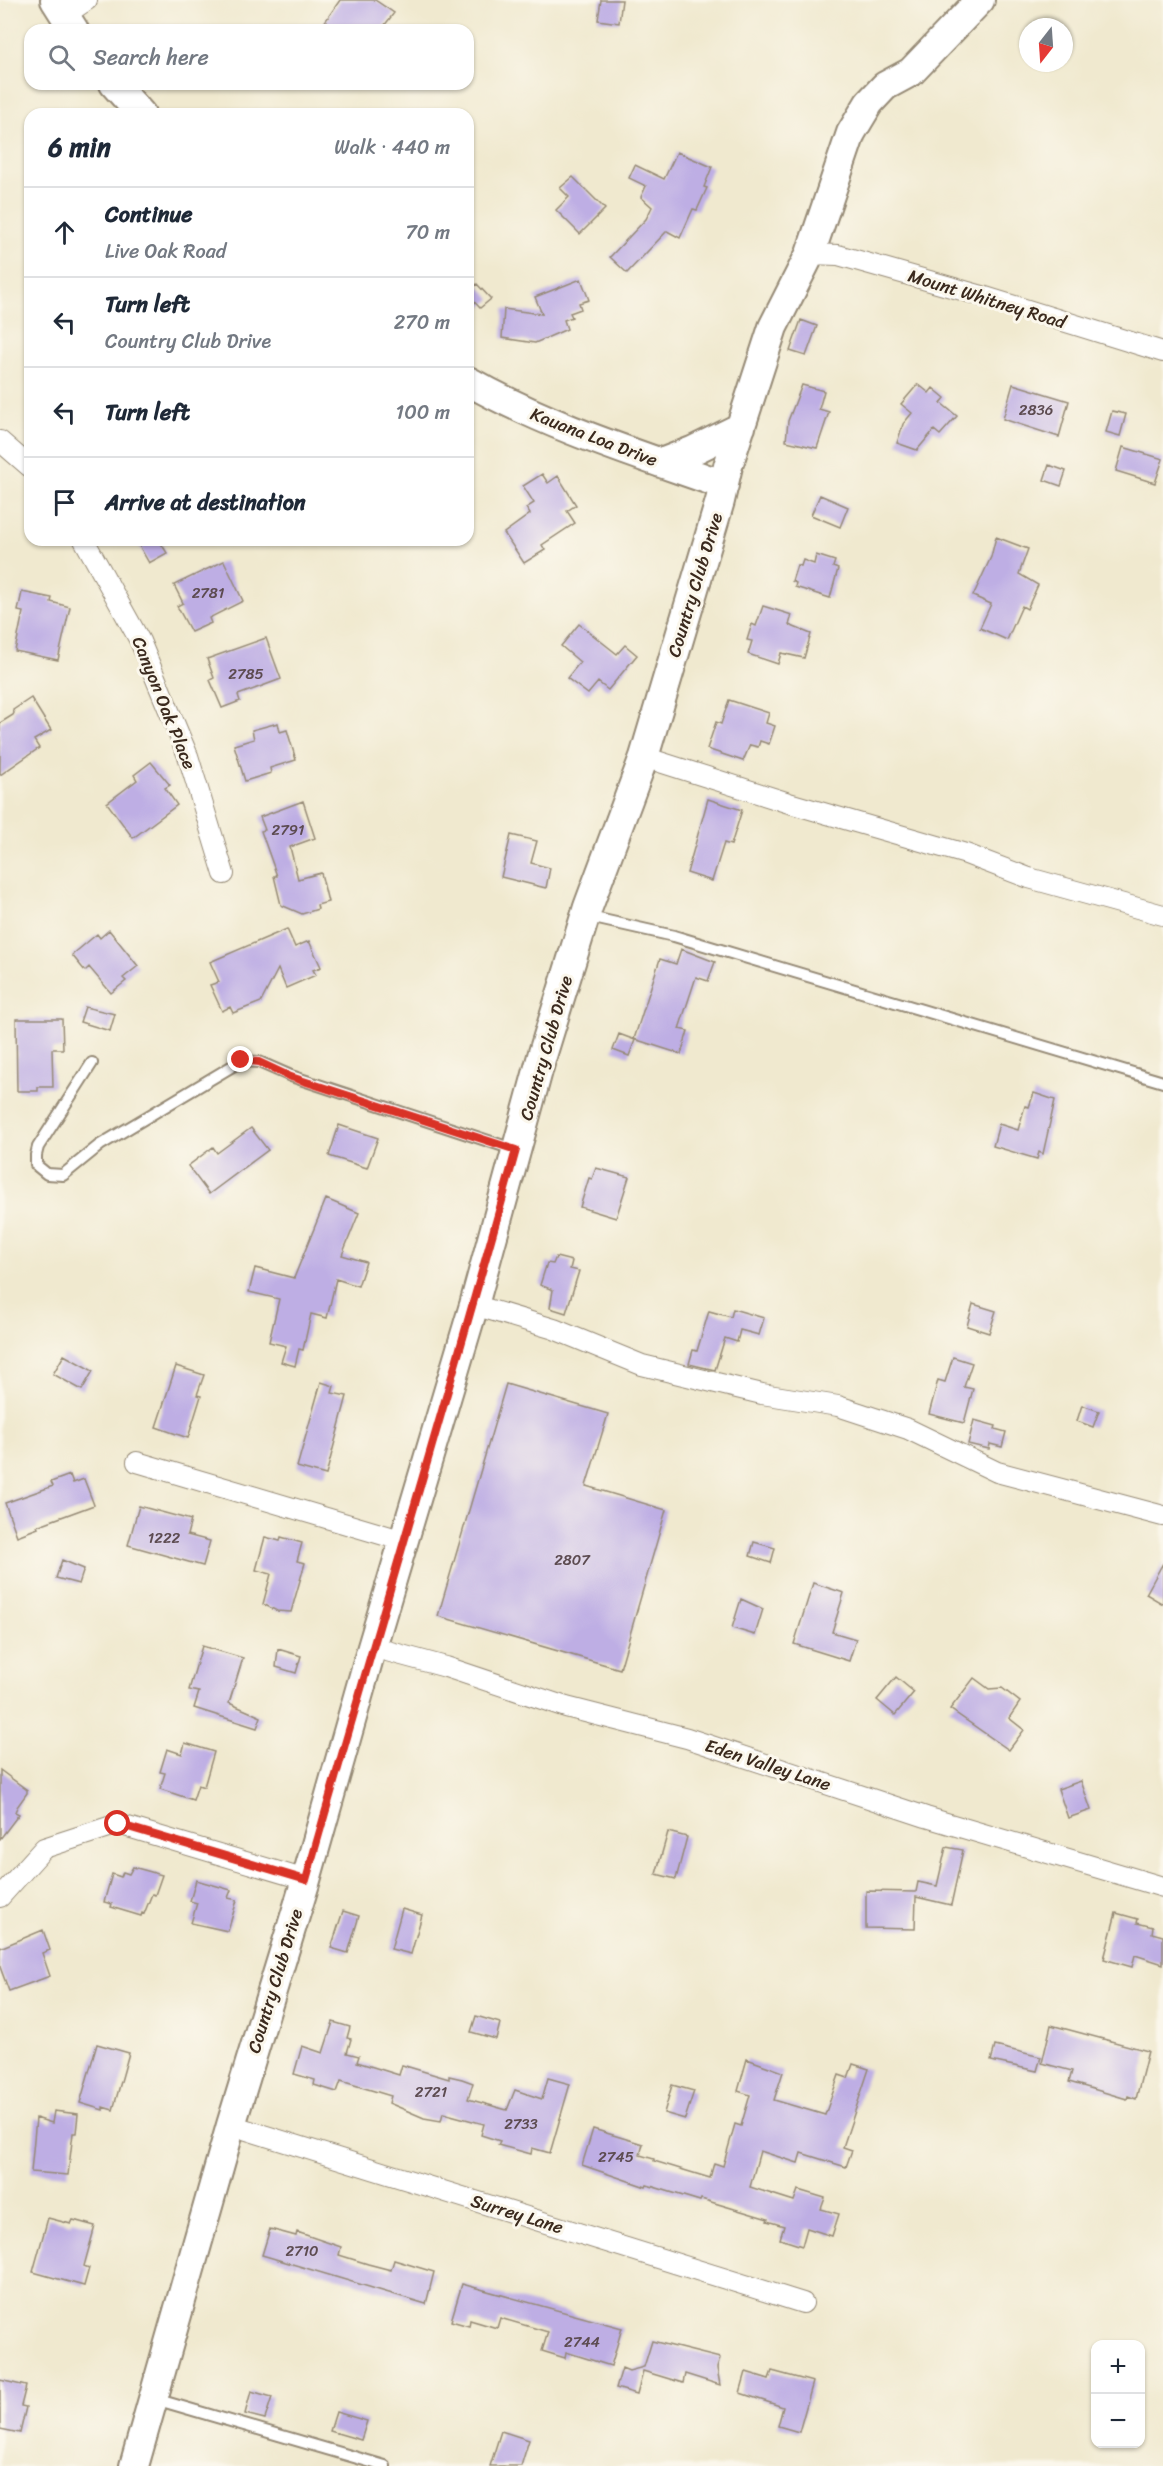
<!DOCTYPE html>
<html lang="en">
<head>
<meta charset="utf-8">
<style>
	:root { --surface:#fff; --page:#f2f2f3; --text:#1f2937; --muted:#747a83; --line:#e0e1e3 }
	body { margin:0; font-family:Sriracha,sans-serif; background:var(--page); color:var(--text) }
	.controls { position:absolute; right:18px; bottom:18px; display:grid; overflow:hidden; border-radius:12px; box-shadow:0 2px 4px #0004 }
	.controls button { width:54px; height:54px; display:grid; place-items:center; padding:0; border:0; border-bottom:2px solid var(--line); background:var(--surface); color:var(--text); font:30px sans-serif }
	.compass { position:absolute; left:1019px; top:18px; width:54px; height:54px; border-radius:50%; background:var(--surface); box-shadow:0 2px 4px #0004; rotate:197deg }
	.stop { position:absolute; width:18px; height:18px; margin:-14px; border:4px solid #d93025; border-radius:50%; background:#fff }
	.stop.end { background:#d93025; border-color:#fff; box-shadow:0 2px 6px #0008 }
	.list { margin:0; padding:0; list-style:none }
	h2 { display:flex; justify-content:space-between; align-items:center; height:78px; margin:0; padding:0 24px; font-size:26px }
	h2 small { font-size:20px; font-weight:400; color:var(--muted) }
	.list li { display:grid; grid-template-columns:39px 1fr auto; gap:18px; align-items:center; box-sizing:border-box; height:90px; padding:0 24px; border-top:2px solid var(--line) }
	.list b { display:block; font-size:22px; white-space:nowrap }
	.list p { margin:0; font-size:20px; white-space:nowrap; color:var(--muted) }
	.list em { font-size:20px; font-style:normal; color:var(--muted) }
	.icon { flex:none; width:33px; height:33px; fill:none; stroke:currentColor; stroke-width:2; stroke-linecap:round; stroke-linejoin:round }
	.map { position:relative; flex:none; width:1163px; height:2466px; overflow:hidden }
	.search { position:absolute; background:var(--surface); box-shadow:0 2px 4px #0004; left:24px; top:24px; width:450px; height:66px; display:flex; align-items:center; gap:15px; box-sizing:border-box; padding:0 21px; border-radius:18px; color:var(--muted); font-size:22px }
	.panel { position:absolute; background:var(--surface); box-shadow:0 2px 4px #0004; left:24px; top:108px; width:450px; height:438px; border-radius:18px }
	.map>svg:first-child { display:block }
	.building { fill:#beaee4 }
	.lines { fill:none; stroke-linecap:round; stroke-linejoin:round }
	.lane-casing { stroke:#968a76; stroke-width:14 }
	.street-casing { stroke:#968a76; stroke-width:22 }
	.secondary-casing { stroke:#968a76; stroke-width:32 }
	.lane { stroke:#fff; stroke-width:10 }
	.street { stroke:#fff; stroke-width:20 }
	.secondary { stroke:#fff; stroke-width:28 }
	.route { stroke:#d93025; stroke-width:8 }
	.labels { text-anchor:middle; stroke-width:6; stroke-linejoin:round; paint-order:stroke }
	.number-label { font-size:15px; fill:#5c4b50 }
	.street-label { font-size:18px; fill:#3b2a1e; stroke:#fbf7ec }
</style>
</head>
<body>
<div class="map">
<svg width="1163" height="2466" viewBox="0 0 1163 2466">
	<rect width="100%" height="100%" fill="#fbf7ec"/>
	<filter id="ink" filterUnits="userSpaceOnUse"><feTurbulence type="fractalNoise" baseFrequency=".0167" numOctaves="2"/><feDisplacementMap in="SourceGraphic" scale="12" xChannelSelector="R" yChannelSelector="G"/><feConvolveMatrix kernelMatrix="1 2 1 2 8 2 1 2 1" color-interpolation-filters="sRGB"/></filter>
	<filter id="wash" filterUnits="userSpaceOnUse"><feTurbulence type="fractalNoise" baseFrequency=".008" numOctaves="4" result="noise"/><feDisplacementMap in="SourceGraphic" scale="24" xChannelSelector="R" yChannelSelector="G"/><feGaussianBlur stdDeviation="1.35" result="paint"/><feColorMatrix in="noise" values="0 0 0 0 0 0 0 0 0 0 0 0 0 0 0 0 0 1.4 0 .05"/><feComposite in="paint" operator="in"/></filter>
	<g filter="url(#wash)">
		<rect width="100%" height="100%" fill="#f0e9cf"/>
		<g id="blocks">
			<path class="building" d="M340,0H375L394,13L381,30H334L324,23Z
				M601,0H622L619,23L598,20Z
				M677,152L712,167L704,187L707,188L697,210L693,209L680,238L667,231L627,273L610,257L646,219L652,207L641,197L646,186L629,178L635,165L664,179Z
				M573,177L605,209L580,234L556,210L569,197L560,188Z
				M581,279L589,300L579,303L581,309L570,313L572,317L564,320L567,329L535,343L502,338L504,309L542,314L535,297Z
				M477,284L491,299L480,308L468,295V292Z
				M801,320L817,326L806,356L790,351Z
				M918,384L929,393L933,388L945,398L941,403L957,416L940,435L934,430L917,450L897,443L903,424L912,413L901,404Z
				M1013,384L1069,401L1059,437L1003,419Z
				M802,385L824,391L819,409L829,412L817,448L786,441L788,421Z
				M1112,411L1126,414L1120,436L1106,432Z
				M1123,447L1163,459L1155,483L1116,471Z
				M1049,465L1066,471L1061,486L1044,480Z
				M542,474L548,483L558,476L576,505L567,511L575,523L542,545L545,550L524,563L504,533L530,514L526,508L534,503L523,486Z
				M820,495L848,507L840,527L811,515Z
				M996,537L1028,549L1019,574L1038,585L1027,609L1022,606L1007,640L980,628L991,604L973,596L991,557Z
				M136,540H159L167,553L149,563Z
				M816,555L835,561L833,567L838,569L830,598L795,587L796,583L792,581L797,565L801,566L803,560L814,564Z
				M224,561L243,601L209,618L211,623L191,632L177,606L183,603L174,585Z
				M22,592L52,598L51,602L70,607L58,660L15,651L23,612L18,611Z
				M763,606L792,615L789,625L811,634L804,658L781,653L778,664L748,654L752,641L747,640L752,624L756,626Z
				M579,624L617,654L625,645L637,655L608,690L598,682L588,694L567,678L580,662L561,646Z
				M266,638L281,679L238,695L240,701L222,708L210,680L214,678L207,659Z
				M31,698L51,730L34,740L39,748L0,775V723L13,715L14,713L13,710Z
				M729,700L769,713L766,723L775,726L769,744L760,741L758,747L750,745L743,761L707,749L716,722L721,724Z
				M278,723L280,732L287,730L296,760L270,768L271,773L245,781L234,745L254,739L252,730Z
				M151,762L170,785L165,788L177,805L133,838L107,803L137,780L134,775Z
				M708,799L742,810L731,845L724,843L712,881L687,873Z
				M303,801L315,838L290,847L298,879L321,873L328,902L317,905L318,909L302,914L281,905L274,876H277L261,831L265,830L260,817Z
				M511,835L537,841L531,863L550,868L546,888L501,877Z
				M287,929L295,947L309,941L321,967L313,970L316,975L286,988L278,969L261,1002L233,1013L230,1007L222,1011L210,985L219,982L210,962Z
				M109,930L138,966L123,978L126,981L111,993L89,967L85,971L72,955L97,934L100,938Z
				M681,949L715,962L708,981L696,977L679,1029L688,1031L681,1054L634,1039L660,959L676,964Z
				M85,1007L115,1014L110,1031L80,1022Z
				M16,1019H62L63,1049H52L53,1087H38V1091H17Z
				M619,1034L635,1040L629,1056L613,1050Z
				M1034,1093L1055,1100L1043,1154L1039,1152L1037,1159L993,1146L999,1124L1018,1130L1025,1106L1029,1107Z
				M339,1125L378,1138L367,1168L329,1156Z
				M251,1128L268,1150L209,1194L188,1166L213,1147L217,1153Z
				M596,1168L629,1177L616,1218L580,1207L589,1178L592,1179Z
				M326,1199L359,1213L342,1255L366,1262L358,1286L336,1279L327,1318L311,1314L303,1350L299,1349L295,1366L281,1362L286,1346L269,1342L279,1299L249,1292L255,1268L294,1278Z
				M556,1257L572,1261L570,1269L579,1271L566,1313L550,1308L553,1290L540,1285L547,1263L553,1264Z
				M973,1304L996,1311L989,1333L967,1326Z
				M733,1309L764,1318L759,1335L740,1330L737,1342L725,1338L715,1370L689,1364L693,1350L697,1351L709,1311L731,1317Z
				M64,1355L93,1371L82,1390L53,1374Z
				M953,1357L972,1363L964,1387L973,1389L964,1423L929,1414L938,1380L945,1382Z
				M176,1366L204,1375L197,1395L201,1396L188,1438L156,1427Z
				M321,1382L334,1386L332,1393L347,1396L326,1475L297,1467Z
				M506,1384L608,1414L586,1486L666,1510L620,1669L438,1616Z
				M1082,1405L1099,1411L1093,1427L1077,1421Z
				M974,1420L996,1426L995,1429L1006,1432L1002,1447L990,1444L989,1449L968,1444Z
				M70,1475L73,1483L84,1479L94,1505L37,1526L38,1528L17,1536L5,1503L53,1486L51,1482Z
				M139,1506L191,1520L187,1535L210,1541L203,1566L128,1545Z
				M265,1537L280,1541L281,1537L302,1543L297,1561L305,1563L291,1612L277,1611L263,1604L271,1574L256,1570Z
				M754,1542L775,1548L771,1563L750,1556Z
				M62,1560L84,1569L79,1584L56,1578Z
				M1163,1563V1604L1146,1594Z
				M813,1583L844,1593L832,1632L856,1639L849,1661L794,1644Z
				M741,1599L763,1609L755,1635L732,1628Z
				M202,1646L243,1658L229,1703L261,1717L257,1728L194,1708L199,1692L189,1690Z
				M278,1649L301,1656L296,1673L276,1667Z
				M896,1677L914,1692L895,1715L877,1700Z
				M974,1678L989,1689L1002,1688L1020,1702L1009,1718L1024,1730L1009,1750L950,1709Z
				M185,1743L214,1752L204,1787L198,1785L193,1800L160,1789L165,1773L160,1772L167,1749L182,1754Z
				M0,1770L27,1790V1793L17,1807L15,1812L19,1814L0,1839Z
				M1081,1781L1091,1810L1068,1818L1058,1789Z
				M668,1832L687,1837L676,1879L656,1874Z
				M946,1847L963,1850L951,1905L916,1897L915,1929L866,1928V1891L916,1892L918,1882L937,1886Z
				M133,1867L162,1875L155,1895L152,1894L144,1914L142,1913L141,1916L111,1907L112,1904L104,1902L112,1874L121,1877L123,1872L129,1874Z
				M196,1880L231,1890L228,1898L237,1900L228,1931L191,1923L197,1903L190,1901Z
				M402,1909L422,1915L411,1954L391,1949Z
				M343,1911L359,1916L348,1953L331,1948Z
				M1116,1913L1138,1919L1137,1923L1153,1927L1152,1933L1163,1936V1964L1135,1955L1132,1967L1104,1959Z
				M43,1930L50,1950L42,1953L50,1976L9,1991L0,1967V1948Z
				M476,2016L500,2023L496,2039L471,2032Z
				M333,2022L350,2027L347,2038L351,2039L347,2053L359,2056L357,2062L399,2075L402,2065L449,2079V2076L462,2079L473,2083L468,2099L507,2110L515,2090L542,2099L548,2078L570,2084L550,2153L532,2148L531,2154L498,2145L500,2141L481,2135L484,2124L443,2113L441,2121L424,2118L389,2103L391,2096L341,2081L337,2092L314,2085L315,2080L294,2074L302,2046L323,2053Z
				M1051,2025L1148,2051L1136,2099L1128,2096L1127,2099L1069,2082L1072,2071L1042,2063Z
				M97,2044L129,2053L113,2110L103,2107V2110L80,2103Z
				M995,2046L1041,2057L1037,2071L991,2061Z
				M747,2059L783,2072L774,2100L825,2115L839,2075L848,2078L853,2064L869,2069L843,2147L852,2150L846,2167L801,2153L798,2163L760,2151L750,2187L794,2201L798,2190L825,2198L821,2209L839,2214L832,2236L807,2228L802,2246L780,2239L784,2226L767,2221L768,2219L701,2199L700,2201L647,2185L646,2187L582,2165L593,2129L643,2144L640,2155L654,2159V2161L710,2178L714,2163L723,2166L735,2124L741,2126L750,2095L738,2091Z
				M672,2085L694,2091L685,2119L664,2113Z
				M54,2111L78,2114L76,2133H73L68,2175L31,2172L36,2118L52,2123Z
				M48,2218L71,2224L73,2220L95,2226L84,2266L89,2268L84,2286L33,2272Z
				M270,2229L296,2236L297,2232L341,2247L339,2255L368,2264L391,2270L394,2260L434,2272L426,2304L262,2255Z
				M462,2284L622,2328L611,2366L566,2352L565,2358L542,2351L548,2332L500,2318L497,2328L470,2320L469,2326L451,2321Z
				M652,2341L720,2358L717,2368L720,2385L685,2374L683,2383L643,2371L637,2394L616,2388L622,2368L629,2371L644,2367Z
				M772,2371L813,2382L799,2432L778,2426L783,2407L740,2393L746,2372L769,2379Z
				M0,2380L26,2386L21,2406L26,2407L20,2433L0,2429Z
				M251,2391L272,2397L265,2419L245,2414Z
				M336,2412L367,2421L361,2440L330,2431Z
				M501,2431L529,2440L521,2466H490Z"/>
		</g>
	</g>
	<g filter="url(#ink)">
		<use href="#blocks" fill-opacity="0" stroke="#968a76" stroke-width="1.5"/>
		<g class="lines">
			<g class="lane-casing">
				<path id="lane" d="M585,916L674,936L1163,1082
					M92,1063L38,1147L36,1155V1165L47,1174L63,1175L100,1145L241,1061L259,1062L291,1076L516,1150
					M155,2399L385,2466"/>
			</g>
			<g class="street-casing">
				<path id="street" d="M65,15L87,0
					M810,254L838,255L979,295L1163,352
					M0,441L30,467
					M84,540L140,641L188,756L224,874
					M644,757L789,803L966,854L1029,878L1163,915
					M474,1305L554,1329L642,1365L762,1394L838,1406L908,1429L997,1472L1163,1516
					M137,1462L404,1541
					M372,1647L446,1667L566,1707L687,1738L926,1817L1163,1887
					M0,1897L44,1848L118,1824L306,1880
					M231,2125L803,2303"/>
			</g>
			<g class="secondary-casing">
				<path id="secondary" d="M55,0L74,30
					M114,84L141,114
					M468,381C549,427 637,454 724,485
					M661,463L692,451L741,427
					M134,2466L231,2125L306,1880L372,1647L474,1305L542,1056L588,907L644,757L720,501L728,466L773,327L810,254L851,133L869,103L885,86L911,72L980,0"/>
			</g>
			<use href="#lane" class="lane"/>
			<use href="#street" class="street"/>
			<use href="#secondary" class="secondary"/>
		</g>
	</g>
	<g class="lines" filter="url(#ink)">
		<path class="route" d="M118,1824L306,1880C375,1636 449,1394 516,1150L291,1077L259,1062L241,1060"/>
	</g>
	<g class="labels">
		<g class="number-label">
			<text x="1036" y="415">2836</text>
			<text x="208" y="598">2781</text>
			<text x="246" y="679">2785</text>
			<text x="288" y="835">2791</text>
			<text x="164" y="1543">1222</text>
			<text x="572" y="1565">2807</text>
			<text x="431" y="2097">2721</text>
			<text x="521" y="2129">2733</text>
			<text x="616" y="2162">2745</text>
			<text x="302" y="2256">2710</text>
			<text x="582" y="2347">2744</text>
		</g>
		<g class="street-label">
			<text transform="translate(987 299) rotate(17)" y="6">Mount Whitney Road</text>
			<text transform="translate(594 437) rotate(21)" y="6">Kauana Loa Drive</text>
			<text transform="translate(695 585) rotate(-73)" y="6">Country Club Drive</text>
			<text transform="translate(164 703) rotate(68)" y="6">Canyon Oak Place</text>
			<text transform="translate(546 1048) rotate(-74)" y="6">Country Club Drive</text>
			<text transform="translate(768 1765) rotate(18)" y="6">Eden Valley Lane</text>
			<text transform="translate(275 1981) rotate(-73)" y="6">Country Club Drive</text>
			<text transform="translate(517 2214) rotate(17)" y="6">Surrey Lane</text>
		</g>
	</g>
</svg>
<div class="controls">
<button>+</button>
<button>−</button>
</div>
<svg class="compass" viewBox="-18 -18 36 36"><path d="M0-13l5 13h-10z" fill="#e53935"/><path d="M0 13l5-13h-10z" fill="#747a83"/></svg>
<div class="stop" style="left:118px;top:1824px"></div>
<div class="stop end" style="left:241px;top:1060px"></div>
<div class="search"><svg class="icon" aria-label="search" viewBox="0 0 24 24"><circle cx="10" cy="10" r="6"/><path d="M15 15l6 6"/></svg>Search here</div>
<section class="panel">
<h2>6 min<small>Walk · 440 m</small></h2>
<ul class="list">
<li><svg class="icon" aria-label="ahead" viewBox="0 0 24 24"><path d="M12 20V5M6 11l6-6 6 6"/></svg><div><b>Continue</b><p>Live Oak Road</p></div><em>70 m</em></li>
<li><svg class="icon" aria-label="left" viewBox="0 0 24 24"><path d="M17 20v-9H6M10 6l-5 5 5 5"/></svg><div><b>Turn left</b><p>Country Club Drive</p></div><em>270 m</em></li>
<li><svg class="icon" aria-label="left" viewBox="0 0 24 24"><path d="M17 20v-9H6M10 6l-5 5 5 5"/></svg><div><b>Turn left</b></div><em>100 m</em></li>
<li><svg class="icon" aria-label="arrive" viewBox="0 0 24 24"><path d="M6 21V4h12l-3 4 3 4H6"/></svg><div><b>Arrive at destination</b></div></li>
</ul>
</section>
</div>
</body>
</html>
